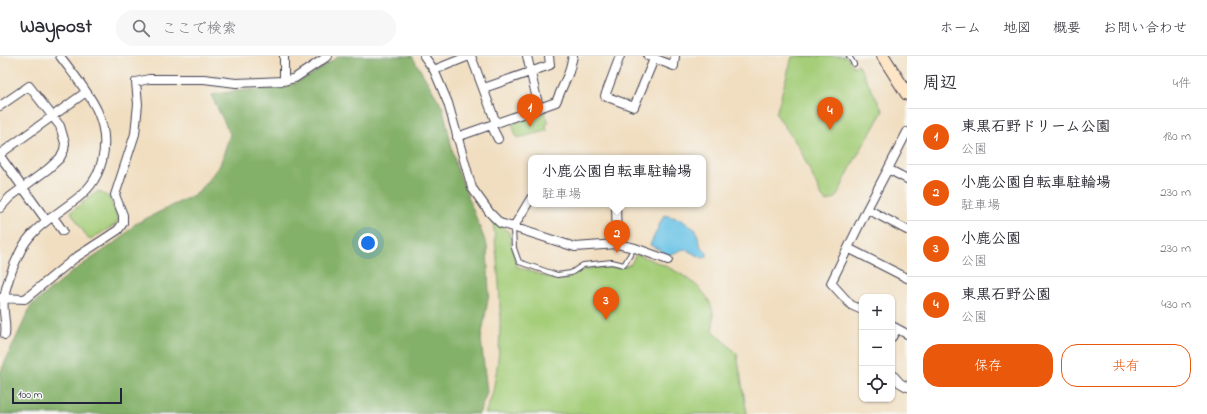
<!DOCTYPE html>
<html lang="ja">
<head>
<meta charset="utf-8">
<style>
	:root { --surface:#fff; --page:#f7f7f7; --text:#2b2b33; --muted:#7c7c81; --line:#e1e1e2; --accent:#ea580c }
	body { margin:0; font-family:"Indie Flower","Klee One",sans-serif; background:var(--page); color:var(--text) }
	.controls { position:absolute; right:12px; bottom:12px; display:grid; overflow:hidden; border-radius:8px; box-shadow:0 1px 3px #0004 }
	.controls button { width:36px; height:36px; display:grid; place-items:center; padding:0; border:0; border-bottom:1px solid var(--line); background:var(--surface); color:var(--text); font:20px sans-serif }
	.scale { position:absolute; left:12px; bottom:10px; width:110px; box-sizing:border-box; padding-left:4px; border:2px solid #22223b; border-top:0; font-size:11px; line-height:14px; white-space:nowrap; color:#22223b; -webkit-text-stroke:3px #f6f6f2; paint-order:stroke }
	.you { position:absolute; left:368px; top:187px; width:14px; height:14px; margin:-10px; border:3px solid #fff; border-radius:50%; background:#1a73e8; box-shadow:0 0 0 6px #1a73e833 }
	.badge { display:grid; place-items:center; width:26px; height:26px; border-radius:50%; background:var(--accent); color:#fff; font-size:13px; font-weight:700 }
	.pin { position:absolute; translate:-50% -33px; filter:drop-shadow(0 1px 2px #0008) }
	.pin::after { content:''; position:absolute; top:21px; width:14px; height:12px; background:inherit; clip-path:polygon(0 0,100% 0,50% 100%) }
	.popup { position:absolute; left:528px; top:99px; width:178px; height:52px; box-sizing:border-box; display:grid; place-content:center; border-radius:8px; background:var(--surface); filter:drop-shadow(0 1px 3px #0005); font-size:13px; white-space:nowrap; color:var(--muted) }
	.popup b { font-size:15px; color:var(--text) }
	.popup::after { content:''; position:absolute; left:50%; top:100%; margin-left:-8px; border:8px solid transparent; border-top-color:var(--surface) }
	.list { margin:0; padding:0; list-style:none }
	h2 { display:flex; justify-content:space-between; align-items:center; height:52px; margin:0; padding:0 16px; font-size:17px }
	h2 small { font-size:13px; font-weight:400; color:var(--muted) }
	.list li { display:grid; grid-template-columns:26px 1fr auto; gap:12px; align-items:center; box-sizing:border-box; height:56px; padding:0 16px; border-top:1px solid var(--line) }
	.list b { display:block; font-size:15px; white-space:nowrap }
	.list p { margin:0; font-size:13px; white-space:nowrap; color:var(--muted) }
	.list em { font-size:13px; font-style:normal; color:var(--muted) }
	.actions { display:flex; gap:8px; padding:12px 16px }
	.actions a { flex:1; padding:9px 0; border:1px solid var(--accent); border-radius:16px; text-align:center; font-size:14px; color:var(--accent) }
	.actions .main { background:var(--accent); color:#fff }
	.icon { flex:none; width:22px; height:22px; fill:none; stroke:currentColor; stroke-width:2; stroke-linecap:round; stroke-linejoin:round }
	.map { position:relative; flex:none; width:907px; height:358px; overflow:hidden }
	header { display:flex; align-items:center; gap:24px; box-sizing:border-box; height:56px; padding:0 20px; background:var(--surface); border-bottom:1px solid var(--line) }
	header strong { font-size:19px }
	nav { display:flex; gap:22px; margin-inline-start:auto; font-size:14px }
	.search { width:280px; height:36px; background:var(--page); display:flex; align-items:center; gap:10px; box-sizing:border-box; padding:0 14px; border-radius:22px; color:var(--muted); font-size:15px }
	main { display:flex }
	aside { flex:1; background:var(--surface) }
	.map>svg:first-child { display:block }
	.green { fill:#a5ce79; stroke:#64785a }
	.forest { fill:#84b169; stroke:#536a52 }
	.water { fill:#68c2e6; stroke:#457290 }
	.lines { fill:none; stroke-linecap:round; stroke-linejoin:round }
	.lane-casing { stroke:#413e4f; stroke-width:6 }
	.street-casing { stroke:#413e4f; stroke-width:10 }
	.secondary-casing { stroke:#413e4f; stroke-width:14 }
	.lane { stroke:#fff; stroke-width:4 }
	.street { stroke:#fff; stroke-width:8 }
	.secondary { stroke:#fde5c5; stroke-width:12 }
</style>
</head>
<body>
<header>
<strong>Waypost</strong>
<div class="search"><svg class="icon" aria-label="search" viewBox="0 0 24 24"><circle cx="10" cy="10" r="6"/><path d="M15 15l6 6"/></svg>ここで検索</div>
<nav><a>ホーム</a><a>地図</a><a>概要</a><a>お問い合わせ</a></nav>
</header>
<main>
<div class="map">
<svg width="907" height="358" viewBox="0 0 907 358">
	<rect width="100%" height="100%" fill="#f6f6f2"/>
	<filter id="ink" filterUnits="userSpaceOnUse"><feTurbulence type="fractalNoise" baseFrequency=".025" numOctaves="2"/><feDisplacementMap in="SourceGraphic" scale="8" xChannelSelector="R" yChannelSelector="G"/><feConvolveMatrix kernelMatrix="1 2 1 2 8 2 1 2 1" color-interpolation-filters="sRGB"/></filter>
	<filter id="wash" filterUnits="userSpaceOnUse"><feTurbulence type="fractalNoise" baseFrequency=".012" numOctaves="4" result="noise"/><feDisplacementMap in="SourceGraphic" scale="16" xChannelSelector="R" yChannelSelector="G"/><feGaussianBlur stdDeviation="0.9" result="paint"/><feColorMatrix in="noise" values="0 0 0 0 0 0 0 0 0 0 0 0 0 0 0 0 0 1.4 0 .05"/><feComposite in="paint" operator="in"/></filter>
	<g filter="url(#wash)">
		<rect width="100%" height="100%" fill="#f1dec0"/>
		<path class="green" d="M795,0H846L854,11L858,8L883,55L853,107L836,142L826,146L821,139L799,91L776,58L792,1Z
			M544,56L549,66L546,68L547,75L517,82L512,68Z
			M98,135L109,141L119,164L115,169L89,184L71,156Z
			M493,165L509,176L516,210C529,214 544,221 558,224C569,225 576,216 586,213C602,209 616,215 631,208L636,198C662,208 703,223 712,252C714,259 713,268 713,274L737,298L747,358H485C488,349 493,339 494,329C505,275 499,219 493,165Z"/>
		<path class="forest" d="M339,0H412L443,52L456,110L487,190L489,238L481,283L487,336L479,358H0V317L31,250L72,216L119,184L135,168L198,137L220,109L230,78L211,39L236,35L287,31L308,21Z"/>
		<path class="water" d="M664,159L680,163L696,174L701,191L707,197V201L703,202L684,193L669,199L650,189Z"/>
	</g>
	<g filter="url(#ink)">
		<g class="lines">
			<g class="lane-casing">
				<path id="lane" d="M849,0L854,8
					M513,172L514,192L519,206L557,219L571,217L583,209L612,206L624,209L634,192"/>
			</g>
			<g class="street-casing">
				<path id="street" d="M284,0V25
					M424,0L434,14L448,47L472,132L490,157L500,167L575,191L617,188L635,192L668,204
					M471,0L496,67
					M527,0L539,52
					M620,0L605,40L634,51L654,3
					M648,0L674,10L675,0
					M434,14L469,0
					M484,32L550,9L549,0
					M0,50L29,30L60,70L65,87L64,94L60,102L48,113L10,141L0,152
					M491,69L498,83
					M907,76L888,113L907,123
					M457,81L556,46L569,16L573,0
					M0,98L86,36
					M0,100L46,164
					M616,148L617,188
					M867,153L888,113
					M53,161L63,175
					M513,172L531,142
					M848,192L907,222
					M0,242L25,243L75,202L118,174L123,167V159L115,139L135,78L138,48L136,26L149,23H204L236,27L284,25L295,22L328,0
					M862,254L851,249L831,227L867,153L907,174
					M892,270L907,278
					M5,279C7,267 2,255 4,243C6,228 14,208 21,194C32,172 52,162 71,147C87,136 97,124 102,105C113,61 84,33 60,0
					M892,281L897,273
					M892,318L900,327L907,331"/>
			</g>
			<g class="secondary-casing">
				<path id="secondary" d="M883,0L907,38"/>
			</g>
			<use href="#lane" class="lane"/>
			<use href="#street" class="street"/>
			<use href="#secondary" class="secondary"/>
		</g>
	</g>
</svg>
<div class="controls">
<button>+</button>
<button>−</button>
<button><svg class="icon" aria-label="locate" viewBox="0 0 24 24"><circle cx="12" cy="12" r="6"/><path d="M12 2v4M12 18v4M2 12h4M18 12h4"/></svg></button>
</div>
<div class="scale">100 m</div>
<div class="you"></div>
<div class="pin badge" style="left:530px;top:71px">1</div>
<div class="pin badge" style="left:617px;top:197px">2</div>
<div class="popup"><b>小鹿公園自転車駐輪場</b>駐車場</div>
<div class="pin badge" style="left:606px;top:264px">3</div>
<div class="pin badge" style="left:830px;top:74px">4</div>
</div>
<aside>
<h2>周辺<small>4件</small></h2>
<ul class="list">
<li><span class="badge">1</span><div><b>東黒石野ドリーム公園</b><p>公園</p></div><em>180 m</em></li>
<li><span class="badge">2</span><div><b>小鹿公園自転車駐輪場</b><p>駐車場</p></div><em>230 m</em></li>
<li><span class="badge">3</span><div><b>小鹿公園</b><p>公園</p></div><em>230 m</em></li>
<li><span class="badge">4</span><div><b>東黒石野公園</b><p>公園</p></div><em>430 m</em></li>
</ul>
<div class="actions"><a class="main">保存</a><a>共有</a></div>
</aside>
</main>
</body>
</html>
